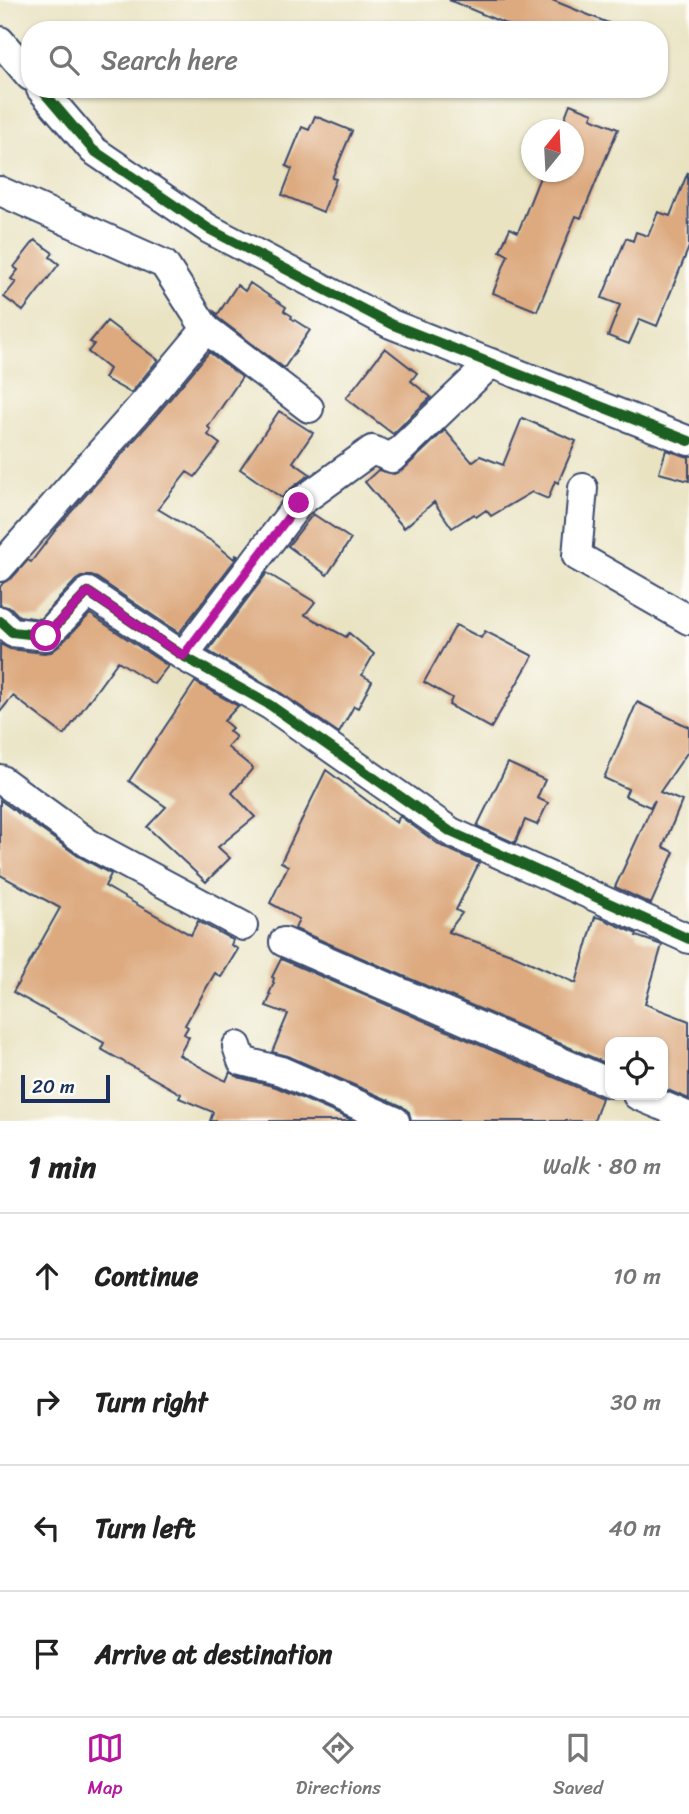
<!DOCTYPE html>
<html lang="en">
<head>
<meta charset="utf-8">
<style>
	:root { --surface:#fff; --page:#f6f6f6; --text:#222; --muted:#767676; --line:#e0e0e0; --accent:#b5179e }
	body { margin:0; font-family:Sriracha,sans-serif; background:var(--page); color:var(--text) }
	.controls { position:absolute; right:21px; bottom:21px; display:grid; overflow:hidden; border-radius:14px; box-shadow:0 2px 5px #0004 }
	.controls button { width:63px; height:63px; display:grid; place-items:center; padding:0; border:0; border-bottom:2px solid var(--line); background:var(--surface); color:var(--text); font:35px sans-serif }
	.compass { position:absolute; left:521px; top:119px; width:63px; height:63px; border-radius:50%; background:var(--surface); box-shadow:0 2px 5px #0004; rotate:18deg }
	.scale { position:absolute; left:21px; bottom:18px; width:89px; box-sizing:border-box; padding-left:7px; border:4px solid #1b2f5e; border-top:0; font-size:19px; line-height:24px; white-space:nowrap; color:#1b2f5e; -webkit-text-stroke:5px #fdfcf7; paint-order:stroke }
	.stop { position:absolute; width:21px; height:21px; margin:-16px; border:5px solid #b5179e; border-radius:50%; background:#fff }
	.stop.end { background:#b5179e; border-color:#fff; box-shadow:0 2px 7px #0008 }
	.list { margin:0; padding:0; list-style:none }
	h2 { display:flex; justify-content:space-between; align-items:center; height:91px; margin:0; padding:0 28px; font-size:30px }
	h2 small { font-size:23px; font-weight:400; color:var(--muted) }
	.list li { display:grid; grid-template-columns:46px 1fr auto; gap:21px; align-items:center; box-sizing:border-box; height:126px; padding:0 28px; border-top:2px solid var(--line) }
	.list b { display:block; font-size:26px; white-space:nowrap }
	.list em { font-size:23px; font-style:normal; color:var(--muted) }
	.icon { flex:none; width:38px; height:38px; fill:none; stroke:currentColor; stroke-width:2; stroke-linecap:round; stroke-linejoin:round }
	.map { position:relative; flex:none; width:689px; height:1121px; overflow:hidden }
	.search { position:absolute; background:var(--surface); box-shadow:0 2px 5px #0004; left:21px; right:21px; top:21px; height:77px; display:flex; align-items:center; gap:18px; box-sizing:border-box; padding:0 24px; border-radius:28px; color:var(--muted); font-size:26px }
	.sheet { height:595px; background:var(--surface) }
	nav { display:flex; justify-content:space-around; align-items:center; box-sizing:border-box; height:98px; border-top:2px solid var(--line); background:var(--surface); font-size:19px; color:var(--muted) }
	nav a { display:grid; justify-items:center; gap:4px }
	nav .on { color:var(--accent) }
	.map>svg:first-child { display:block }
	.building { fill:#ddaa80 }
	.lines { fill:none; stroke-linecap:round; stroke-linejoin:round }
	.minor-casing { stroke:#3a4a6d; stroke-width:32 }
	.minor { stroke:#fff; stroke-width:28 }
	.cycleway-casing { stroke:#fdfcf7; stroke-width:15 }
	.cycleway { stroke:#1b5e20; stroke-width:10 }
	.route { stroke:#b5179e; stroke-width:9 }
</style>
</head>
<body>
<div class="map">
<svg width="689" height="1121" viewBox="0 0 689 1121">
	<rect width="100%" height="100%" fill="#fdfcf7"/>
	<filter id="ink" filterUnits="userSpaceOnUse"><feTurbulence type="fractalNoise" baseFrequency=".0143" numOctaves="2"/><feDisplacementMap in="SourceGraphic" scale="14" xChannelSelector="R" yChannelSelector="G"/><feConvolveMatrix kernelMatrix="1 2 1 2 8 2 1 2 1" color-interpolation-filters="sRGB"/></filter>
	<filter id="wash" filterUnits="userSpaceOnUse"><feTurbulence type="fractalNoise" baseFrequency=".00686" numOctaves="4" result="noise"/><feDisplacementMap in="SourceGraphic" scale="28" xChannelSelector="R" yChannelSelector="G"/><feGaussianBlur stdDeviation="1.57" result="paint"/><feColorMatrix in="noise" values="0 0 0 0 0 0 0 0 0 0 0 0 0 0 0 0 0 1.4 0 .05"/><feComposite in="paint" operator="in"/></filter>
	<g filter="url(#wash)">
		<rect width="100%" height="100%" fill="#e9e3c2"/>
		<g id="blocks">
			<path class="building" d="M449,0H552L623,29L520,30Z
				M570,104L593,113L591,118L618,129L581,218L576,216L537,311L493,293L508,255L500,251L510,228L518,232L542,172H573V130H560Z
				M315,116L352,131L332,178L336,179L323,212L282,195L292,169L286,166L302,127L309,130Z
				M688,172L689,247L657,326L640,319L629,344L608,336L620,305L602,298L626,238L633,241L636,232L648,236L658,212L670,216Z
				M35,240L53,253L50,257L59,264L23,311L4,297L16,282L11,279L18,270L14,267Z
				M250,283L286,307L284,311L292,316L291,318L310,330L284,368L218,318L215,312L218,314L237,285L245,291Z
				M107,321L158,360L131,393L104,378L109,369L88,352L94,344L90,342Z
				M385,348L417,373L411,381L431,397L393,434L346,398Z
				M209,352L242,377L208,427L211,430L208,435L220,444L195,477L187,472L158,509L213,542L234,559L236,555L238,556L179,633L97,578L91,576H83L76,580L40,619L19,616L11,608L0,605V587L3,583L12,578L28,560L31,562L57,528L159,412Z
				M279,411L313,433L293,462L310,474L289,490L282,498L240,469Z
				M522,418L576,441L558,483L555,481L548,499L532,492L491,516L486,510L476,517L474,514L469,517L452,528L434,502L404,528L365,482L378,470L394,474L403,470L445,430L472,462L480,456L503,465Z
				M666,450L689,457V481L659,473Z
				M313,514L351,539L327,575L288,546Z
				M267,573L315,602L305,615L346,637L349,633L374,654L362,675L372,681L358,708L354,706L339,733L278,691L208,651Z
				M90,614L168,666L154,684L118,661L64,735L13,696L0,712V644L10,649L44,653L51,652L58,647Z
				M456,625L481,638L485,631L533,656L491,728L449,705L452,698L424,682Z
				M195,682L238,706L224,721L232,728L229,731L236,737L227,747L253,768L232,793L255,817L218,847L230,858L206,882L147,827L166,807L129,781Z
				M637,702L689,727V750L660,792L682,801L663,847L674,852L651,904L615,887L655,800L650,807L625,796L628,789L604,778Z
				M508,763L545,780L537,798L548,803L537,825L525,820L515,843L477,826Z
				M326,770L397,823L399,817H401L441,846L479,863L456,910L462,913L448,932L511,954L576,983L595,917L601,918L637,934L636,936L662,945L645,1004L689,1021V1099L663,1088V1042H610V1065L295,929L299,919L270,903L288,866L281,862Z
				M0,800L78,856L111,874L105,886L122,896L191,935L198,921L233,940L231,945L238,949L221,977L215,973L185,1025L188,1027L184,1034L189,1037L179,1055L226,1081L230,1072L238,1077L276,1087L354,1121H210L213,1112L179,1098L181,1094L101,1049L104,1043L13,992L60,908L0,875Z
				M281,959L602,1098L594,1121H411L409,1112L402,1106L288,1056L272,1052L288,1014L266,1006L271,995L269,994L274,983L273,982L274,978L272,977Z"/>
		</g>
	</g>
	<g filter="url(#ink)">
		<use href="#blocks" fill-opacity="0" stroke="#3a4a6d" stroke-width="2"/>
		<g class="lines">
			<g class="minor-casing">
				<path id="minor" d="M0,41L30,76
					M41,89L93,150L209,229L391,324L689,441
					M0,191L164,264L206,329L146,401L0,567
					M206,329L309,408
					M583,488L577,556L689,620
					M0,621L12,632L46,636L88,592L183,656L270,705L451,832L689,939
					M183,656L299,503L372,450L392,458L491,363
					M0,779L88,843L243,926
					M284,942L610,1083
					M237,1046L242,1061L281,1071L395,1121
					M637,1095L689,1117"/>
			</g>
			<use href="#minor" class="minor"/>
			<g class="cycleway-casing">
				<path id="cycleway" d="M41,89L93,150L209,229L391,324L689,441
					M0,621L12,632L46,636L88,592L183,656L270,705L451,832L689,939"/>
			</g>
			<use href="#cycleway" class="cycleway"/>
		</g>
	</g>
	<g class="lines" filter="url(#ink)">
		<path class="route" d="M46,636L88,592L183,656L299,503"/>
	</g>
</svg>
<div class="controls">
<button><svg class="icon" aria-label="locate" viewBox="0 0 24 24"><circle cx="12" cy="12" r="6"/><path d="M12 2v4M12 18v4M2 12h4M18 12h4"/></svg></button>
</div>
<svg class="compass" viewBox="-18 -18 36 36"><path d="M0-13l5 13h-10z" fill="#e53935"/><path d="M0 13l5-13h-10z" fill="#767676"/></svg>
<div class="scale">20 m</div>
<div class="stop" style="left:46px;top:636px"></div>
<div class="stop end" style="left:299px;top:503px"></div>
<div class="search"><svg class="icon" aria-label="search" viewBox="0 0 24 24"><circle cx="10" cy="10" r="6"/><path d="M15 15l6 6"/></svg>Search here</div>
</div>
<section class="sheet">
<h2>1 min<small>Walk · 80 m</small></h2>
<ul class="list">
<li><svg class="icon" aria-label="ahead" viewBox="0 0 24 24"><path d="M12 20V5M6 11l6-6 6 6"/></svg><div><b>Continue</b></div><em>10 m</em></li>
<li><svg class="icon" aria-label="right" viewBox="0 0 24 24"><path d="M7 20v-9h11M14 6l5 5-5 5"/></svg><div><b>Turn right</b></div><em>30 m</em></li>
<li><svg class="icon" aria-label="left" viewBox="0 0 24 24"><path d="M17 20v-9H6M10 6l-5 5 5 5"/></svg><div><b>Turn left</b></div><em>40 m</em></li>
<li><svg class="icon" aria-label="arrive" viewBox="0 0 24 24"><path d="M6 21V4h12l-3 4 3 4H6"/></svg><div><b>Arrive at destination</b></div></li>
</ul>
</section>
<nav>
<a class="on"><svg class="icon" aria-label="map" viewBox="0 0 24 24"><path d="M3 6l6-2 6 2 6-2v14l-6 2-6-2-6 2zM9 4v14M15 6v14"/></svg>Map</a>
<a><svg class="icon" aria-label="directions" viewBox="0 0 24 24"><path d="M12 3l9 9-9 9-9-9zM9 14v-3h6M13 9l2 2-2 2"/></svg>Directions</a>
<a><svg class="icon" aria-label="saved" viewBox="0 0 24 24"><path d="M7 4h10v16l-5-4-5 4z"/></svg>Saved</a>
</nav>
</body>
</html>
